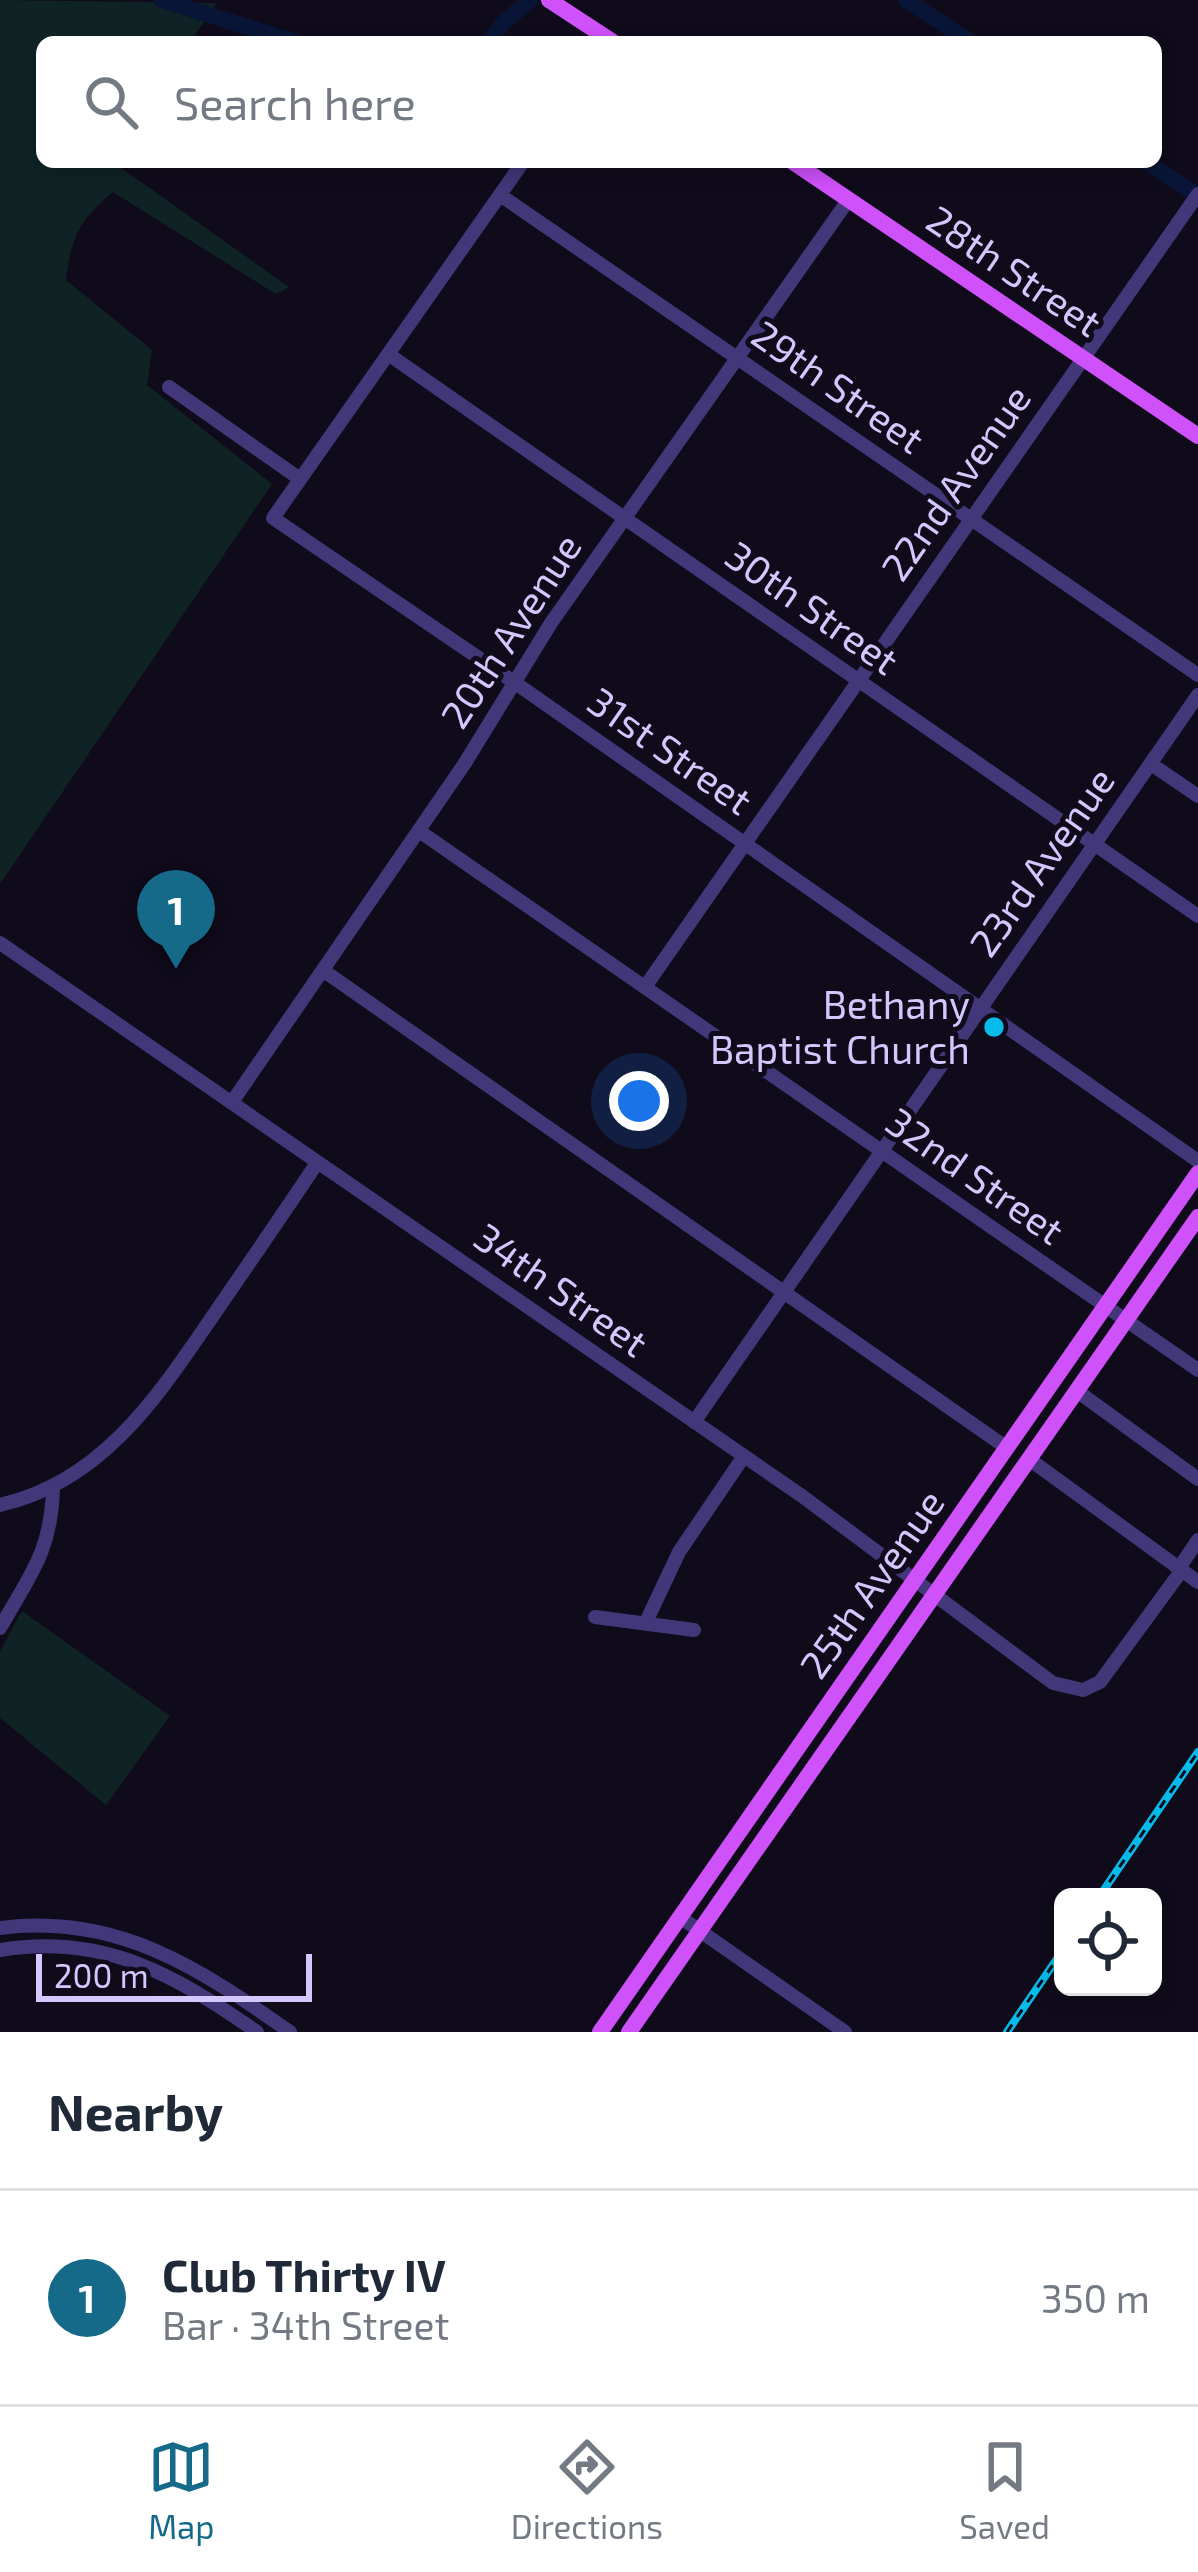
<!DOCTYPE html>
<html lang="en">
<head>
<meta charset="utf-8">
<style>
	:root { --surface:#fff; --page:#f6f6f7; --text:#1f2937; --muted:#747a83; --line:#e0e1e3; --accent:#146a88 }
	body { margin:0; font-family:"Exo 2",sans-serif; background:var(--page); color:var(--text) }
	.controls { position:absolute; right:36px; bottom:36px; display:grid; overflow:hidden; border-radius:18px; box-shadow:0 6px 18px #0003 }
	.controls button { width:108px; height:108px; display:grid; place-items:center; padding:0; border:0; border-bottom:3px solid var(--line); background:var(--surface); color:var(--text); font:60px sans-serif }
	.scale { position:absolute; left:36px; bottom:30px; width:276px; box-sizing:border-box; padding-left:12px; border:6px solid #d3c7fe; border-top:0; font-size:33px; line-height:42px; white-space:nowrap; color:#d3c7fe; -webkit-text-stroke:9px #100b1b; paint-order:stroke }
	.you { position:absolute; left:639px; top:1101px; width:42px; height:42px; margin:-30px; border:9px solid #fff; border-radius:50%; background:#1a73e8; box-shadow:0 0 0 18px #1a73e833 }
	.badge { display:grid; place-items:center; width:78px; height:78px; border-radius:50%; background:var(--accent); color:#fff; font-size:39px; font-weight:700 }
	.pin { position:absolute; translate:-50% -99px; filter:drop-shadow(0 3px 6px #0008) }
	.pin::after { content:''; position:absolute; top:63px; width:42px; height:36px; background:inherit; clip-path:polygon(0 0,100% 0,50% 100%) }
	.list { margin:0; padding:0; list-style:none }
	h2 { display:flex; justify-content:space-between; align-items:center; height:156px; margin:0; padding:0 48px; font-size:51px }
	h2 small { font-size:39px; font-weight:400; color:var(--muted) }
	.list li { display:grid; grid-template-columns:78px 1fr auto; gap:36px; align-items:center; box-sizing:border-box; height:216px; padding:0 48px; border-top:3px solid var(--line) }
	.list b { display:block; font-size:45px; white-space:nowrap }
	.list p { margin:0; font-size:39px; white-space:nowrap; color:var(--muted) }
	.list em { font-size:39px; font-style:normal; color:var(--muted) }
	.icon { flex:none; width:66px; height:66px; fill:none; stroke:currentColor; stroke-width:2; stroke-linecap:round; stroke-linejoin:round }
	.map { position:relative; flex:none; width:1198px; height:2032px; overflow:hidden }
	.search { position:absolute; background:var(--surface); box-shadow:0 6px 18px #0003; left:36px; right:36px; top:36px; height:132px; display:flex; align-items:center; gap:30px; box-sizing:border-box; padding:0 42px; border-radius:18px; color:var(--muted); font-size:45px }
	.sheet { height:372px; background:var(--surface) }
	nav { display:flex; justify-content:space-around; align-items:center; box-sizing:border-box; height:168px; border-top:3px solid var(--line); background:var(--surface); font-size:33px; color:var(--muted) }
	nav a { display:grid; justify-items:center; gap:6px }
	nav .on { color:var(--accent) }
	.map>svg:first-child { display:block }
	.green { fill:#0f2325 }
	.lines { fill:none; stroke-linecap:round; stroke-linejoin:round }
	.river { stroke:#091536; stroke-width:16 }
	.minor { stroke:#413779; stroke-width:14 }
	.major { stroke:#ce51fa; stroke-width:16 }
	.rail-casing { stroke:#06baea; stroke-width:8 }
	.rail { stroke:#100b1b; stroke-width:3; stroke-dasharray:9; stroke-linecap:butt }
	.poi-dot { fill:#06baea; stroke:#100b1b; stroke-width:4.5 }
	.labels { text-anchor:middle; stroke-width:10; stroke-linejoin:round; paint-order:stroke }
	.street-label { font-size:39px; fill:#d3c7fe; stroke:#100b1b }
	.poi-label { font-size:39px; fill:#d3c7fe; stroke:#100b1b; text-anchor:end }
</style>
</head>
<body>
<div class="map">
<svg width="1198" height="2032" viewBox="0 0 1198 2032">
	<rect width="100%" height="100%" fill="#100b1b"/>
	<path class="green" d="M0,0L217,3L190,42H42V162H113L289,287L276,294L113,192C80,220 71,236 66,280L152,350L147,385L272,484L0,884Z
		M22,1611L170,1716L106,1805L0,1718V1651Z"/>
	<g class="lines">
		<path class="river" d="M162,0L295,42
			M906,0L971,42
			M488,42L506,20L530,0
			M1145,162L1198,195"/>
		<path class="minor" d="M523,162L273,518L514,682L1198,1161
			M500,195L1198,675
			M388,354L1198,916
			M169,387L300,479
			M1151,764L1198,796
			M419,831L1198,1370
			M0,943L802,1496L1053,1683L1083,1690L1100,1682L1182,1570
			M324,971L1007,1448
			M645,987L1198,194
			M232,1102L465,763L551,623L849,199
			M1077,1391L1198,1479
			M694,1422L1198,695
			M1029,1459L1198,1582
			M0,1505C106,1481 161,1391 219,1307C252,1259 285,1211 317,1163
			M1179,1568L1198,1540
			M595,1617L694,1630
			M646,1622L679,1552L744,1456
			M0,1628C30,1575 51,1552 53,1489
			M680,1917L845,2032
			M0,1928C117,1913 199,1968 290,2032
			M0,1950C104,1933 175,1975 257,2032"/>
		<path class="major" d="M549,0L613,42
			M793,162L1198,436
			M600,2032L1198,1173
			M629,2032L1198,1217"/>
		<g class="rail-casing">
			<path id="rail" d="M1099,1897L1198,1752
				M1007,2032L1063,1950"/>
		</g>
		<use href="#rail" class="rail"/>
	</g>
	<circle class="poi-dot" cx="994" cy="1027" r="12"/>
	<g class="labels">
		<g class="street-label">
			<text transform="translate(1014 271) rotate(34)" y="14">28th Street</text>
			<text transform="translate(838 387) rotate(35)" y="14">29th Street</text>
			<text transform="translate(956 483) rotate(-55)" y="14">22nd Avenue</text>
			<text transform="translate(812 608) rotate(35)" y="14">30th Street</text>
			<text transform="translate(511 631) rotate(-57)" y="14">20th Avenue</text>
			<text transform="translate(670 751) rotate(35)" y="14">31st Street</text>
			<text transform="translate(1042 862) rotate(-55)" y="14">23rd Avenue</text>
			<text transform="translate(975 1176) rotate(35)" y="14">32nd Street</text>
			<text transform="translate(561 1290) rotate(35)" y="14">34th Street</text>
			<text transform="translate(872 1584) rotate(-55)" y="14">25th Avenue</text>
		</g>
		<g class="poi-label">
			<text x="970" y="1019">Bethany<tspan x="970" dy="45">Baptist Church</tspan></text>
		</g>
	</g>
</svg>
<div class="controls">
<button><svg class="icon" aria-label="locate" viewBox="0 0 24 24"><circle cx="12" cy="12" r="6"/><path d="M12 2v4M12 18v4M2 12h4M18 12h4"/></svg></button>
</div>
<div class="scale">200 m</div>
<div class="you"></div>
<div class="pin badge" style="left:176px;top:969px">1</div>
<div class="search"><svg class="icon" aria-label="search" viewBox="0 0 24 24"><circle cx="10" cy="10" r="6"/><path d="M15 15l6 6"/></svg>Search here</div>
</div>
<section class="sheet">
<h2>Nearby<small></small></h2>
<ul class="list">
<li><span class="badge">1</span><div><b>Club Thirty IV</b><p>Bar · 34th Street</p></div><em>350 m</em></li>
</ul>
</section>
<nav>
<a class="on"><svg class="icon" aria-label="map" viewBox="0 0 24 24"><path d="M3 6l6-2 6 2 6-2v14l-6 2-6-2-6 2zM9 4v14M15 6v14"/></svg>Map</a>
<a><svg class="icon" aria-label="directions" viewBox="0 0 24 24"><path d="M12 3l9 9-9 9-9-9zM9 14v-3h6M13 9l2 2-2 2"/></svg>Directions</a>
<a><svg class="icon" aria-label="saved" viewBox="0 0 24 24"><path d="M7 4h10v16l-5-4-5 4z"/></svg>Saved</a>
</nav>
</body>
</html>
